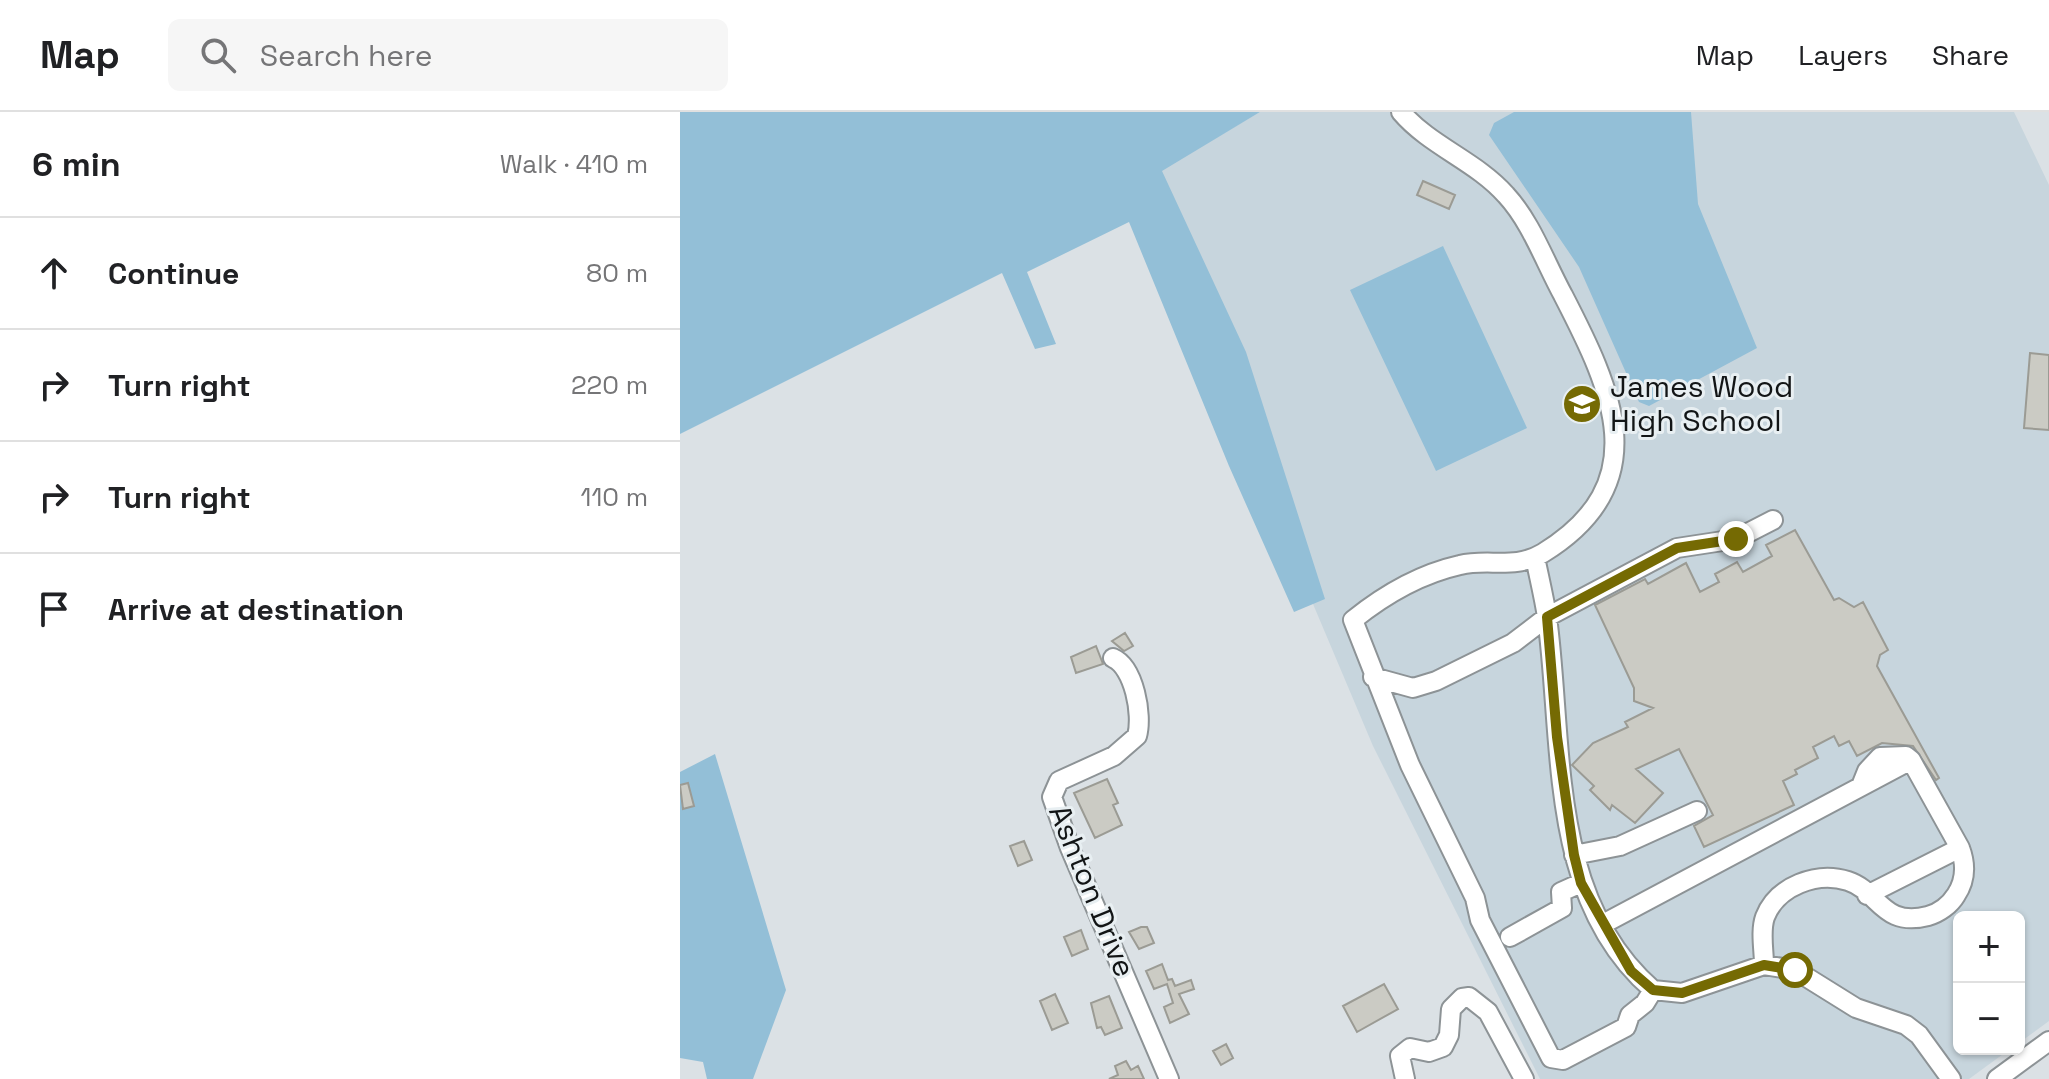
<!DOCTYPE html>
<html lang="en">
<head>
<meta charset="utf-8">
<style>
	:root { --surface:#fff; --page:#f6f6f6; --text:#202124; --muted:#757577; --line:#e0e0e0 }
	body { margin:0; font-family:"Space Grotesk",sans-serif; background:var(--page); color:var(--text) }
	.controls { position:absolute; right:24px; bottom:24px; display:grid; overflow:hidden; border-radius:12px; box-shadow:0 2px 6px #0004 }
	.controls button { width:72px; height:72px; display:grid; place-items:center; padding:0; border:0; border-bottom:2px solid var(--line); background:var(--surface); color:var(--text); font:40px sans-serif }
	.stop { position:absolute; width:24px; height:24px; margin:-18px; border:6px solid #756a03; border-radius:50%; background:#fff }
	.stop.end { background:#756a03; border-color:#fff; box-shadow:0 2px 8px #0008 }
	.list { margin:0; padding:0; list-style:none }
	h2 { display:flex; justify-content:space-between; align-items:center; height:104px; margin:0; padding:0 32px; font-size:34px }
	h2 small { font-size:26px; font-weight:400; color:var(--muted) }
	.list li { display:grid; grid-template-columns:52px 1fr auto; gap:24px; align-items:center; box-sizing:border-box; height:112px; padding:0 32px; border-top:2px solid var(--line) }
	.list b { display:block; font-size:30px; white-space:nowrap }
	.list em { font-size:26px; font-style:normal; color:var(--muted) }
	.icon { flex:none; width:44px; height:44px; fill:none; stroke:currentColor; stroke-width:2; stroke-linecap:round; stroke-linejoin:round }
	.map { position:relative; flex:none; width:1369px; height:967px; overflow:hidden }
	header { display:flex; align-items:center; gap:48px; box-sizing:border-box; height:112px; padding:0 40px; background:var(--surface); border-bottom:2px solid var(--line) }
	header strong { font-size:38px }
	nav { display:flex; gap:44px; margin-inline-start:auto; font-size:28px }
	.search { width:560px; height:72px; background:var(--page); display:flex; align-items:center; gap:20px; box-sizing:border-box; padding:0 28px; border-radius:12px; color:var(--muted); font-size:30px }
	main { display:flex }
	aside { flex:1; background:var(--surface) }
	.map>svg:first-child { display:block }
	.built { fill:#c7d5dd }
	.green { fill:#93bfd7 }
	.building { fill:#cbcbc4; stroke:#9b9b94; stroke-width:2 }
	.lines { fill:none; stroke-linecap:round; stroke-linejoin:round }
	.minor-casing { stroke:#8d9396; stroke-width:22 }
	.minor { stroke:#fff; stroke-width:18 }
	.route { stroke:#756a03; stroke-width:10 }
	.labels { text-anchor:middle; stroke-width:6; stroke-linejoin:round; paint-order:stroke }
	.poi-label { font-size:30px; fill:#121516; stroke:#e8eff2; text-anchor:start }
	.street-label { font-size:30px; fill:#121516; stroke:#e8eff2 }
</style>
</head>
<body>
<header>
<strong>Map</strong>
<div class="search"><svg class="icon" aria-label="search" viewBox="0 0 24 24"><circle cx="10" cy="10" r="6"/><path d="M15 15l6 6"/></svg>Search here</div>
<nav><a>Map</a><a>Layers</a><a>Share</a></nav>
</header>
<main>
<aside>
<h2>6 min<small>Walk · 410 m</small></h2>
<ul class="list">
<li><svg class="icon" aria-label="ahead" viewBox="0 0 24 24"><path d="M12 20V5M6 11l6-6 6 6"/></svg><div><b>Continue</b></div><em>80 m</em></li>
<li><svg class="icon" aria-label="right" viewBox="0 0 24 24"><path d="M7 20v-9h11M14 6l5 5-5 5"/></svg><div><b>Turn right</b></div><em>220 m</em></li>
<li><svg class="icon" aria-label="right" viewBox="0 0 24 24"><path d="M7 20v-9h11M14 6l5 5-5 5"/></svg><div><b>Turn right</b></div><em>110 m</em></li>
<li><svg class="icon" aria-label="arrive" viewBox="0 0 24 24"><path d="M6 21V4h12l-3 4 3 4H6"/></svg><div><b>Arrive at destination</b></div></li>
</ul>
</aside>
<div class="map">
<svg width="1369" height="967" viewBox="0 0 1369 967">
	<rect width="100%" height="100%" fill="#dbe1e5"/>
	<path class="built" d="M580,0H1334L1369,73V909L1339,931V805H1279V937H1330L1289,967H860L693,634L456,73Z"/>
	<path class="green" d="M0,0H580L482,59L566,240L645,487L614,500L549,354L449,110L347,160L376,232L355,237L322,161L0,322Z
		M834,0H1011L1018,92L1077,236L969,294L959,290L899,155L809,23L814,11Z
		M763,134L847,316L756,359L670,178Z
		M35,642L106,878L73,967H27L23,950L0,946V660Z"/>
	<path class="building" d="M743,69L775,83L769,97L737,83Z
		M1350,241L1369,243V318L1344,316Z
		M1115,418L1154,488L1159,486L1174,495L1183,490L1208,538L1200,543L1197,554L1259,666L1256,668L1233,634L1202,631L1177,644L1169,629L1159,634L1154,624L1133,635L1138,646L1115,658L1117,662L1103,669L1114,693L1024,735L1014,714L1033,703L999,637L956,657L983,681L955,711L932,693L930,698L910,678L914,674L892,653L913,631L948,615L945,610L973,596L954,589V576L915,493L965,467L968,472L1006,451L1020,480L1039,470L1035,462L1057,450L1063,460L1092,444L1086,433Z
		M445,521L453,534L444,539L432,529Z
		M416,534L423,552L396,561L391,545Z
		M427,667L438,691L433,693L442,713L415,726L394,681Z
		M8,671L14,694L3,697L0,673Z
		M344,729L352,748L338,754L330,734Z
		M461,815H467L474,831L459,837L449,820Z
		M401,818L408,837L392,844L384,825Z
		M482,852L488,868L492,867L495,874L511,868L514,877L499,882L509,902L490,911L484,895L493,891L487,872L474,877L466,859Z
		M704,872L718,897L677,920L663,894Z
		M375,882L388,911L372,918L360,889Z
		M429,884L442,916L425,923L421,915L417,916L411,891Z
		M546,932L553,946L541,953L533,939Z
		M446,949L451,958L458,954L464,967H429L438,963L435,954Z"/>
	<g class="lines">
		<g class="minor-casing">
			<path id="minor" d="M721,0C750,34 796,49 826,83C851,110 865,150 883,183C932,278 977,371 863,441C835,458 808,446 780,453C740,462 704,483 673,508L730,653L795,786L800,808L871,946L883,948L946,915L950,903L965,891L973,878L1002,881L1084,853L1115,858L1176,896L1226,913L1239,923L1271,967
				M855,445C859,465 864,485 867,505C884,631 867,787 973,878
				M433,546C454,555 463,603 457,624L434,644L379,669L372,685L390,736L489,967
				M693,565L733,576L756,569L833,531L867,505L997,436L1056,427L1093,408
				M1181,674L1187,659L1200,645L1226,644L1231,648L1280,736
				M894,743L940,734L1017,699
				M923,812L1231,648
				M830,825L882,796L881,780L901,771
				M1084,853C1084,838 1080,819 1085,805C1097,774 1137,759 1168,769C1199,779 1202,816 1248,804C1259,801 1270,793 1276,783C1286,768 1286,752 1280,736L1187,783
				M725,967L720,944L730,936L749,940L763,935L769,923L771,897L782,886L789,885L808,900L844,967
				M1317,967L1369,929"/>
		</g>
		<use href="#minor" class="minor"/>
	</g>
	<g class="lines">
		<path class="route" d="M1056,427L997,436L867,505L877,625L894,743L901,771L951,859L973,878L1002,881L1084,853L1115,858"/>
	</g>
	<defs>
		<g id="school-disc" transform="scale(2)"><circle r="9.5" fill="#756a03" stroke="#e8eff2"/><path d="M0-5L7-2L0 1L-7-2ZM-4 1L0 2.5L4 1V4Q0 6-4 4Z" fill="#fff"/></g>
	</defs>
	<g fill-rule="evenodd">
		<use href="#school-disc" x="902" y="292"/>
	</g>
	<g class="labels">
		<g class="poi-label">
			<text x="930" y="285">James Wood<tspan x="930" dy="34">High School</tspan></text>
		</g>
		<g class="street-label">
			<text transform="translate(412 779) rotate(68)" y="10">Ashton Drive</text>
		</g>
	</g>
</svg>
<div class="controls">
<button>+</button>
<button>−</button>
</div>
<div class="stop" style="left:1115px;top:858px"></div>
<div class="stop end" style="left:1056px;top:427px"></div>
</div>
</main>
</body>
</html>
